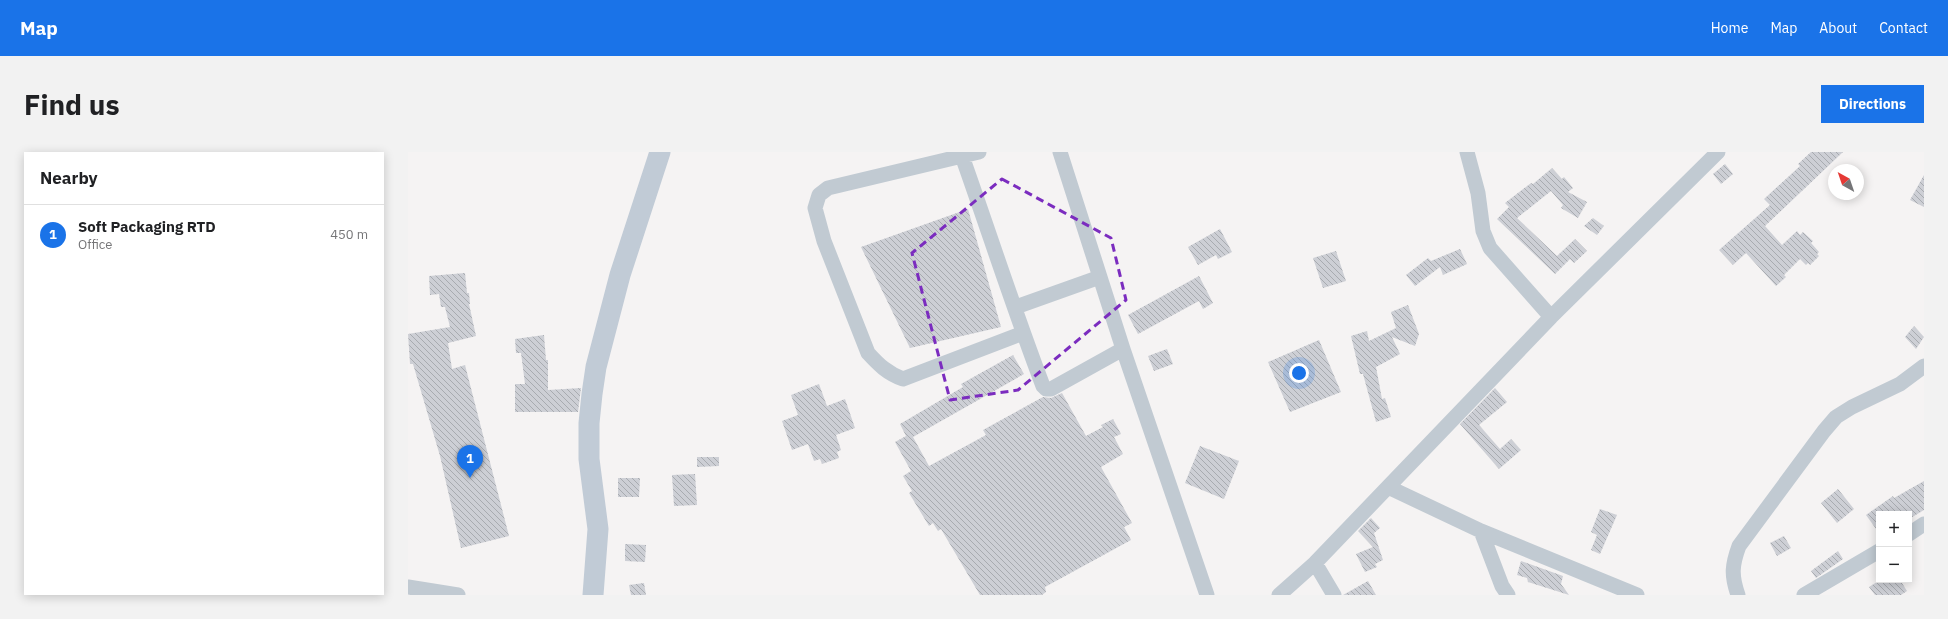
<!DOCTYPE html>
<html lang="en">
<head>
<meta charset="utf-8">
<style>
	:root { --surface:#fff; --page:#f2f2f2; --text:#202124; --muted:#757577; --line:#e0e0e0; --accent:#1a73e8 }
	body { margin:0; font-family:"IBM Plex Sans",sans-serif; background:var(--page); color:var(--text) }
	.controls { position:absolute; right:12px; bottom:12px; display:grid; overflow:hidden; border-radius:0px; box-shadow:0 2px 10px #0003 }
	.controls button { width:36px; height:36px; display:grid; place-items:center; padding:0; border:0; border-bottom:1px solid var(--line); background:var(--surface); color:var(--text); font:20px sans-serif }
	.compass { position:absolute; left:1420px; top:12px; width:36px; height:36px; border-radius:50%; background:var(--surface); box-shadow:0 2px 10px #0003; rotate:320deg }
	.you { position:absolute; left:891px; top:221px; width:14px; height:14px; margin:-10px; border:3px solid #fff; border-radius:50%; background:#1a73e8; box-shadow:0 0 0 6px #1a73e833 }
	.badge { display:grid; place-items:center; width:26px; height:26px; border-radius:50%; background:var(--accent); color:#fff; font-size:13px; font-weight:700 }
	.pin { position:absolute; translate:-50% -33px; filter:drop-shadow(0 1px 2px #0008) }
	.pin::after { content:''; position:absolute; top:21px; width:14px; height:12px; background:inherit; clip-path:polygon(0 0,100% 0,50% 100%) }
	.list { margin:0; padding:0; list-style:none }
	h2 { display:flex; justify-content:space-between; align-items:center; height:52px; margin:0; padding:0 16px; font-size:17px }
	h2 small { font-size:13px; font-weight:400; color:var(--muted) }
	.list li { display:grid; grid-template-columns:26px 1fr auto; gap:12px; align-items:center; box-sizing:border-box; height:60px; padding:0 16px; border-top:1px solid var(--line) }
	.list b { display:block; font-size:15px; white-space:nowrap }
	.list p { margin:0; font-size:13px; white-space:nowrap; color:var(--muted) }
	.list em { font-size:13px; font-style:normal; color:var(--muted) }
	.map { position:relative; flex:none; width:1516px; height:443px; overflow:hidden; border-radius:0px }
	header { display:flex; align-items:center; gap:24px; box-sizing:border-box; height:56px; padding:0 20px; background:var(--accent); color:#fff }
	header strong { font-size:19px }
	nav { display:flex; gap:22px; margin-inline-start:auto; font-size:14px }
	.intro { display:flex; align-items:center; justify-content:space-between; box-sizing:border-box; height:96px; padding:0 24px }
	h1 { margin:0; font-size:28px }
	.button { padding:10px 18px; border-radius:0px; background:var(--accent); color:#fff; font-size:14px; font-weight:700 }
	main { display:flex; gap:24px; padding:0 24px }
	aside { flex:1; background:var(--surface); border-radius:0px; box-shadow:0 2px 10px #0003 }
	.map>svg:first-child { display:block }
	.building { fill:url(#building-back-hatch) }
	.lines { fill:none; stroke-linecap:round; stroke-linejoin:round }
	.minor { stroke:#c1cad2; stroke-width:15 }
	.secondary { stroke:#c1cbd6; stroke-width:21 }
	.marked { fill:none; stroke:#7b2cbf; stroke-width:3; stroke-dasharray:8 5; stroke-linejoin:round }
</style>
</head>
<body>
<header>
<strong>Map</strong>
<nav><a>Home</a><a>Map</a><a>About</a><a>Contact</a></nav>
</header>
<div class="intro"><h1>Find us</h1><a class="button">Directions</a></div>
<main>
<aside>
<h2>Nearby<small></small></h2>
<ul class="list">
<li><span class="badge">1</span><div><b>Soft Packaging RTD</b><p>Office</p></div><em>450 m</em></li>
</ul>
</aside>
<div class="map">
<svg width="1516" height="443" viewBox="0 0 1516 443">
	<defs>
		<pattern id="building-back-hatch" width="6" height="6" patternUnits="userSpaceOnUse"><rect width="6" height="6" fill="#cdcfd5"/><path d="M-1 5l2 2M0 0l6 6M5-1l2 2" fill="none" stroke="#a8abb0"/></pattern>
	</defs>
	<rect width="100%" height="100%" fill="#f5f3f3"/>
	<path class="building" d="M1403,0H1435L1357,74L1374,93L1389,79L1392,83L1395,80L1405,89L1403,91L1411,100L1409,102L1411,104L1402,113L1400,111L1398,113L1392,107L1376,123L1378,125L1368,134L1338,101L1325,113L1311,98L1362,53L1356,47L1392,14L1390,12Z
		M1317,12L1325,22L1313,32L1305,22Z
		M1144,16L1154,27L1156,25L1165,36L1160,40L1179,50L1170,66L1153,56L1155,53L1143,39L1109,66L1149,104L1167,87L1179,99L1166,111L1162,107L1147,122L1089,67L1101,55L1097,51L1123,31L1125,32Z
		M1516,23V55L1502,48Z
		M560,57L593,175L502,196L453,95Z
		M1185,66L1196,74L1189,83L1176,74Z
		M812,77L824,100L810,107L808,103L790,113L780,95Z
		M1052,97L1059,112L1035,123L1032,115L1007,134L998,123L1020,106L1023,109Z
		M928,99L938,129L915,136L905,106Z
		M57,121L59,141H61L62,152H61L68,184L40,191L44,217L57,213L101,384L53,396L32,304L5,212H2L0,182L42,175L37,155H33L31,142L22,143L21,124Z
		M791,124L805,151L795,157L791,149L730,182L720,163Z
		M1000,153L1011,182L1007,194L984,185L992,202L968,215L974,247L977,246L983,265L968,270L955,222H952L943,184L959,179L961,189L988,176L983,160Z
		M1506,174L1516,185L1508,197L1497,185Z
		M136,183L138,208H140V238L173,236L170,260H107V232H117L113,201H108L107,187Z
		M911,188L933,240L882,260L860,210Z
		M759,197L765,212L746,219L740,204Z
		M605,203L616,222L505,285L521,314L578,283L575,278L635,245L643,246L654,241L678,284L695,275L693,273L705,267L713,282L706,285L715,302L693,315L724,371L716,375L723,388L637,435L638,440L634,443H572L533,377L530,379L525,371L521,374L501,341L504,339L495,324L503,319L487,290L498,284L492,272L555,235L553,232Z
		M411,232L419,254L437,247L447,276L428,283L433,298L429,300L431,306L414,312L412,307L406,309L400,292L384,298L374,269L390,263L383,243Z
		M1087,236L1099,250L1071,273L1092,297L1103,287L1113,298L1091,317L1052,272Z
		M792,294L831,309L816,347L777,331Z
		M289,305H311V314L289,315Z
		M287,322L289,353L266,354L264,323Z
		M210,326H232L231,345H210Z
		M1516,329V358L1501,367V362H1471V381L1458,363L1485,344L1486,346Z
		M1430,337L1446,357L1429,371L1413,351Z
		M1192,357L1209,363L1192,402L1183,398L1189,383L1183,380Z
		M963,366L972,376L966,381L975,408L967,412L969,415L957,420L948,402L965,395L950,379Z
		M1376,384L1383,396L1369,404L1362,391Z
		M217,392L238,393L237,410L217,409Z
		M1430,399L1435,407L1408,426L1403,419Z
		M1113,409L1155,424L1153,432L1161,443L1120,430L1119,426L1109,423Z
		M1472,428H1492L1499,439L1493,443H1467L1461,435Z
		M960,429L968,443H935Z
		M236,431L238,443H223L221,433Z"/>
	<g class="lines">
		<path class="minor" d="M571,0L420,36L411,43L407,56L416,89L460,201C471,213 479,221 495,227L615,181
			M652,0L715,197L799,443
			M1059,0L1070,41L1075,79L1082,96L1143,165
			M554,4C581,80 606,158 635,234L638,237H643L715,197
			M608,155L692,125
			M980,335L1073,379L1229,443
			M1073,379L1094,434L1100,443
			M1501,382L1516,372
			M907,411L926,443
			M0,435L50,443
			M871,443L907,411L1143,165L1310,0
			M1330,443C1323,423 1324,413 1331,394L1416,279L1428,265L1444,255L1492,232L1516,214
			M1396,443L1471,399"/>
		<path class="secondary" d="M185,443L190,377L181,307V271L184,242L188,215L212,123L252,0"/>
	</g>
	<path class="marked" d="M594,27L703,86L718,148L610,238L542,248L504,101Z"/>
</svg>
<div class="controls">
<button>+</button>
<button>−</button>
</div>
<svg class="compass" viewBox="-18 -18 36 36"><path d="M0-13l5 13h-10z" fill="#e53935"/><path d="M0 13l5-13h-10z" fill="#757577"/></svg>
<div class="you"></div>
<div class="pin badge" style="left:62px;top:326px">1</div>
</div>
</main>
</body>
</html>
